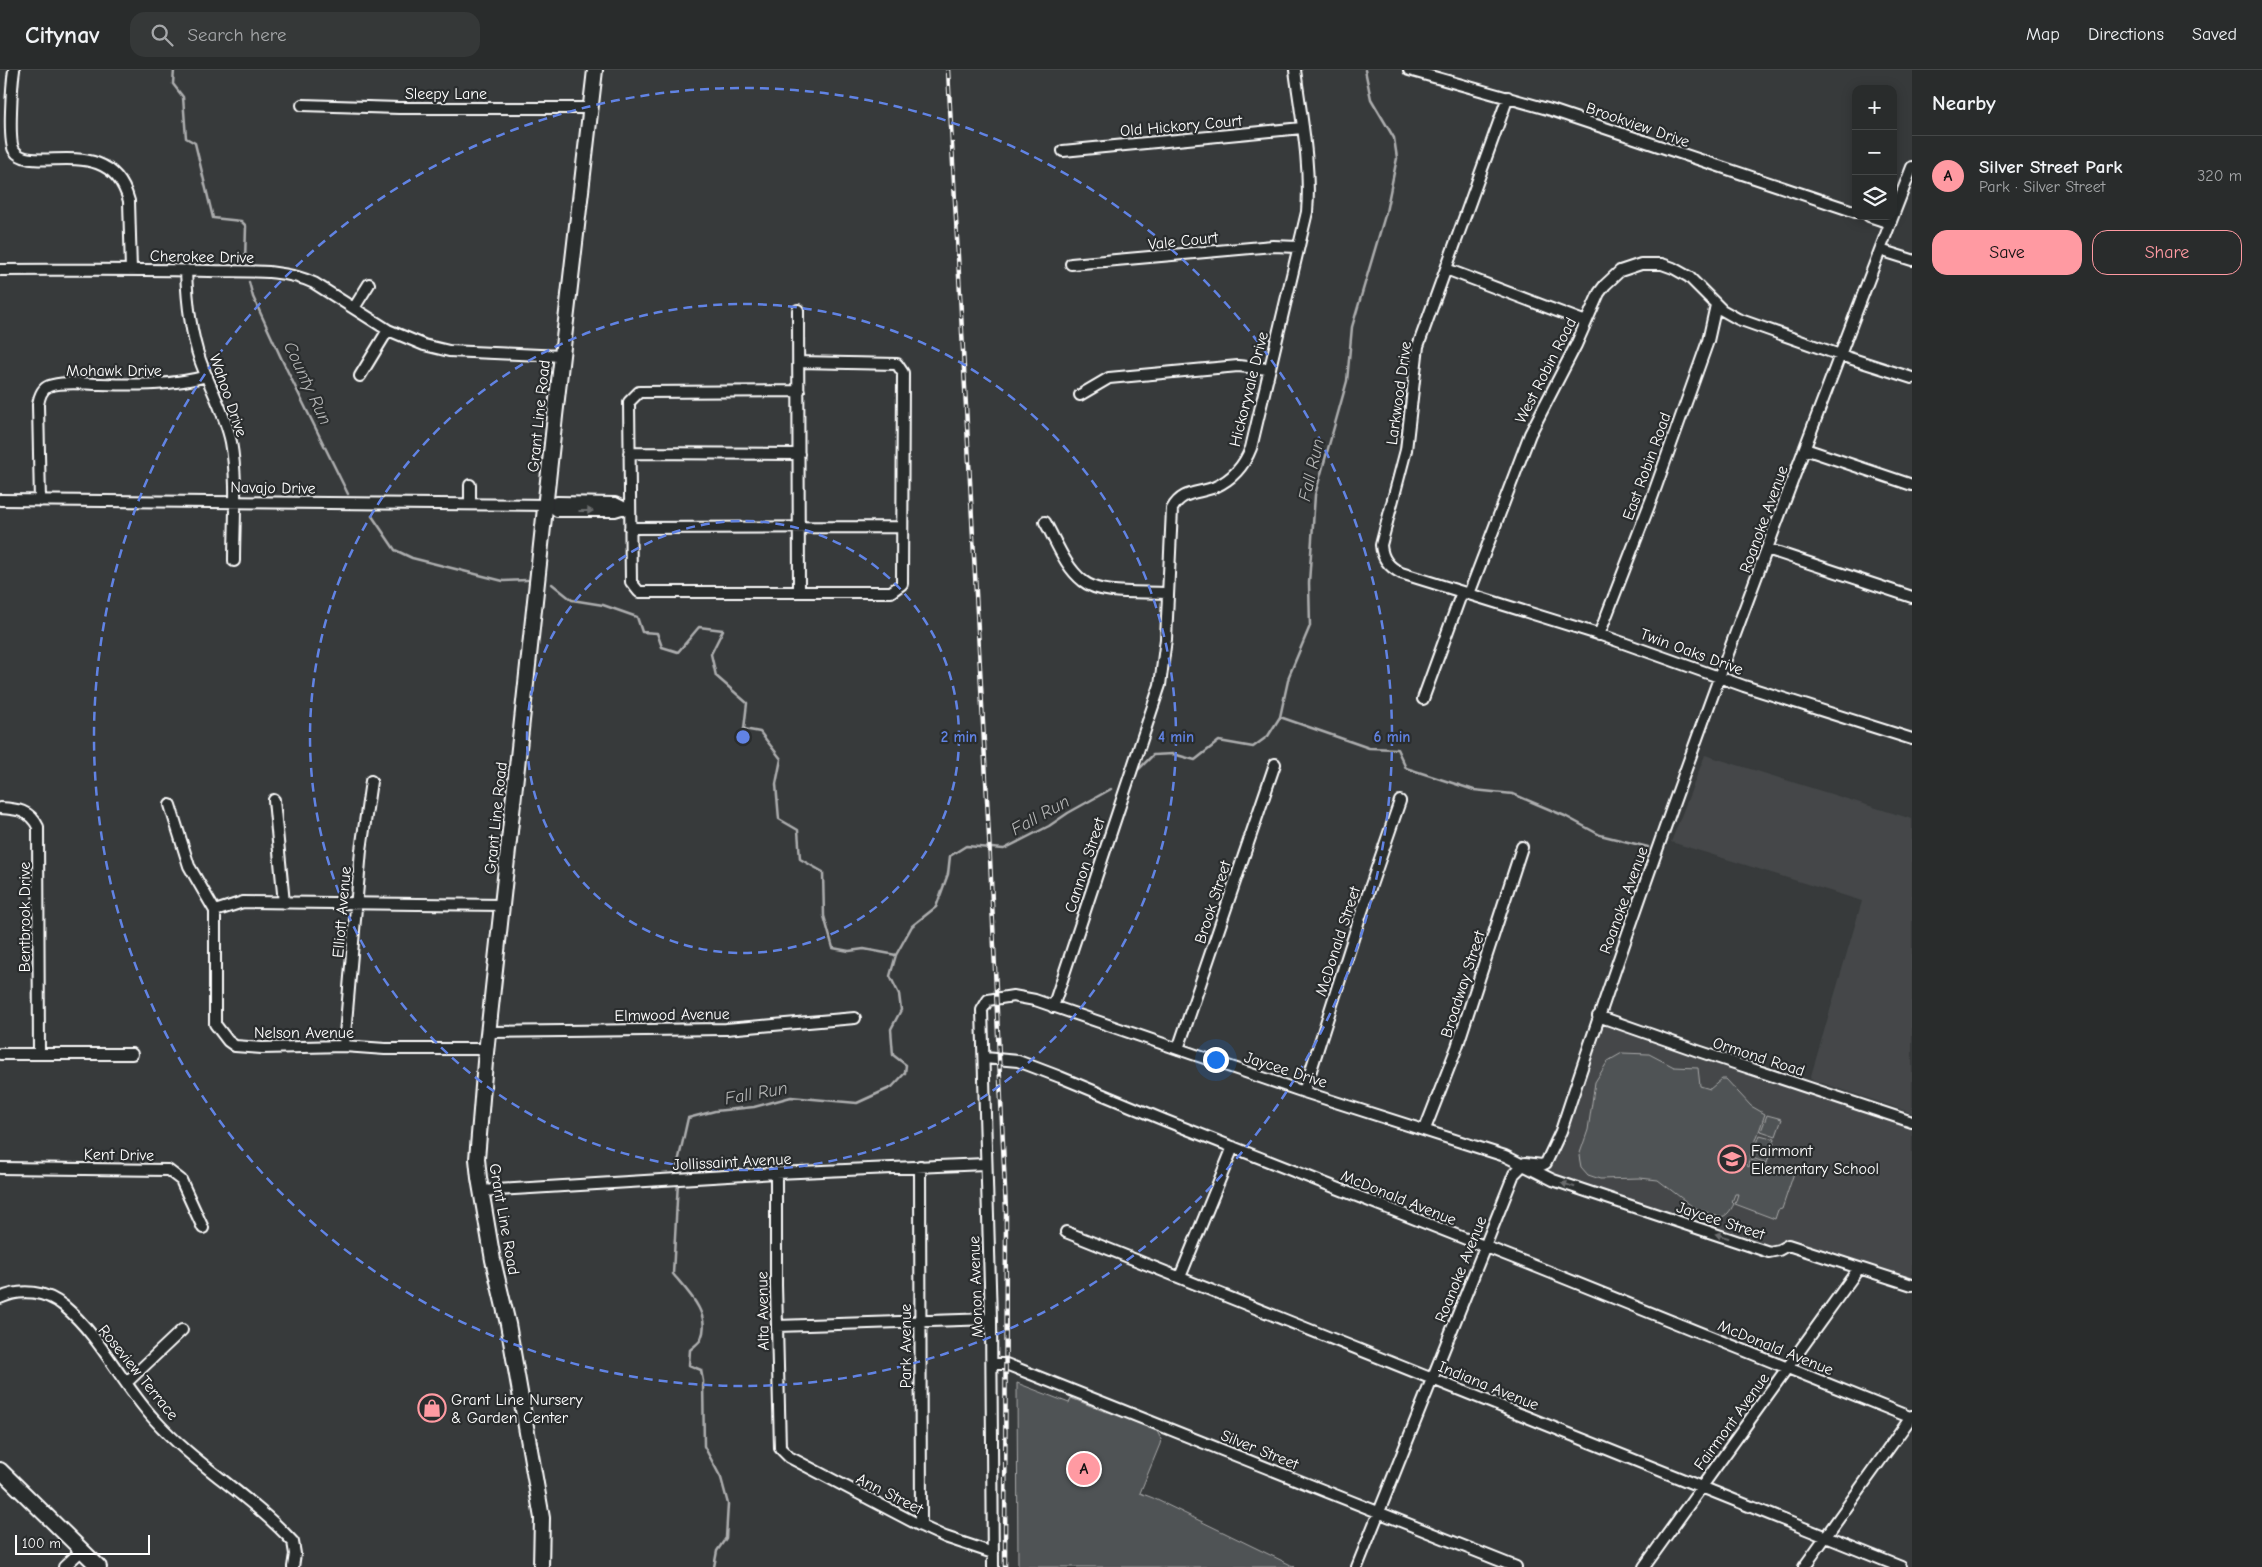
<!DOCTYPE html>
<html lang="en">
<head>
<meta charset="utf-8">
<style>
	:root { --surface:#292c2c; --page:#353838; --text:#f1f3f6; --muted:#a5a7a9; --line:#454848; --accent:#ff9aa2 }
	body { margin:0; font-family:"Comic Neue",sans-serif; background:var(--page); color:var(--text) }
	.controls { position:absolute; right:15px; top:15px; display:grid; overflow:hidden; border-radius:10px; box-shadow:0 2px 12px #0003 }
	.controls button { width:45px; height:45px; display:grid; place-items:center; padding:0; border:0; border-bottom:1px solid var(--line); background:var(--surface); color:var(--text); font:25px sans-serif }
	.scale { position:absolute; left:15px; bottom:12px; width:135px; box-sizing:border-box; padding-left:5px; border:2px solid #fff; border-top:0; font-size:14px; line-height:18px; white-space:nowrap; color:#fff; -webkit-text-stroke:4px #2a2d2e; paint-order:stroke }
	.you { position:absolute; left:1215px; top:989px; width:18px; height:18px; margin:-12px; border:4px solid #fff; border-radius:50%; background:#1a73e8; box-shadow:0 0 0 8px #1a73e833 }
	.badge { display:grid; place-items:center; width:32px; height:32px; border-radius:50%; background:var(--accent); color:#111; font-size:16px; font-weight:700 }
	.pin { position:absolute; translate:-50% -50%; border:2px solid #fff; box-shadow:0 1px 5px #0006 }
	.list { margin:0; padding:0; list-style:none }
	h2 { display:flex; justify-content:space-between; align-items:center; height:65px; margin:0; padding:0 20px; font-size:21px }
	h2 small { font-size:16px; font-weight:400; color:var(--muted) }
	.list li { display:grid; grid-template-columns:32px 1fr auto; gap:15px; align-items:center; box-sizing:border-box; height:80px; padding:0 20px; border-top:1px solid var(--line) }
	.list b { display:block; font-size:19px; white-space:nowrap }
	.list p { margin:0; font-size:16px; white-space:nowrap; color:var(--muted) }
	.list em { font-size:16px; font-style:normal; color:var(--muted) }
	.actions { display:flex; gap:10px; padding:15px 20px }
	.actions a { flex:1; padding:11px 0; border:1px solid var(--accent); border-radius:15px; text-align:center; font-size:18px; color:var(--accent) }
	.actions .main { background:var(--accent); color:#111 }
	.icon { flex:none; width:28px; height:28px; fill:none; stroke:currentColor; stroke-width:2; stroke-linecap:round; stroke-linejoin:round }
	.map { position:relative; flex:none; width:1912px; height:1497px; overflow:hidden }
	header { display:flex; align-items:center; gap:30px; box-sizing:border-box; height:70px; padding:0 25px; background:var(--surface); border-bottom:1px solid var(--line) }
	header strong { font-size:24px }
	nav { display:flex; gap:28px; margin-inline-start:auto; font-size:18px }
	.search { width:350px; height:45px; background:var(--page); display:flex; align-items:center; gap:12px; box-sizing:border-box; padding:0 18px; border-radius:15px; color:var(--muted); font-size:19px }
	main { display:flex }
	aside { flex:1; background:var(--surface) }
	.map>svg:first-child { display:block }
	.built { fill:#444748 }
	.green { fill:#505354; stroke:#a8a9aa }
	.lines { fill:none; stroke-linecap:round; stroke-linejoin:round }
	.stream { stroke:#adaeaf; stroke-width:2.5 }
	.street-casing { stroke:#fff; stroke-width:14 }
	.secondary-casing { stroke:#fff; stroke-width:18 }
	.street { stroke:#2a2d2e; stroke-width:10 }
	.secondary { stroke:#2a2d2e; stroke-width:14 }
	.rail-casing { stroke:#fff; stroke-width:4.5 }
	.rail { stroke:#2a2d2e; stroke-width:2.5; stroke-dasharray:8; stroke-linecap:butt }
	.oneway { fill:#6a6c6d }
	.ring { fill:none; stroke:#6183e4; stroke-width:2.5; stroke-dasharray:9 6 }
	.labels { text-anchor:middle; stroke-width:4.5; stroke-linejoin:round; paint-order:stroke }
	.street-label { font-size:16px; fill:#fff; stroke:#2a2d2e }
	.poi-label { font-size:16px; fill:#fff; stroke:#2a2d2e; text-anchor:start }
	.water-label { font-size:18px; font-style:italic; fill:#b4b5b5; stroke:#2a2d2e }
	.centre { fill:#6183e4; stroke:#2a2d2e; stroke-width:2.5 }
	.ring-label { font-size:15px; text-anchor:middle; font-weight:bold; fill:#6183e4; stroke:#2a2d2e; stroke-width:4.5; stroke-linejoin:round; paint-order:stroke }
</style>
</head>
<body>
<header>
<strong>Citynav</strong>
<div class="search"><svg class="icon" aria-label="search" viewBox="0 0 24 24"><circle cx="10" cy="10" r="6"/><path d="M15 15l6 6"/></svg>Search here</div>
<nav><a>Map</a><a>Directions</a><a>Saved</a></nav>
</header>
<main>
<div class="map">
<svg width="1912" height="1497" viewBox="0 0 1912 1497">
	<rect width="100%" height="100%" fill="#373a3b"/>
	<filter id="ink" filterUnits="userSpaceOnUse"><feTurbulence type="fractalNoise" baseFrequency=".02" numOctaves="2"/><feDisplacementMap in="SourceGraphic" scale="10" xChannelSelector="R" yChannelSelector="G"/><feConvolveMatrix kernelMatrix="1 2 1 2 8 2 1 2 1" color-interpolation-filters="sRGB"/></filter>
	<g filter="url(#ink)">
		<path class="built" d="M1705,685L1912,749V1043L1810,1009L1862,831L1671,772Z
			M1601,953L1912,1055V1221L1546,1102L1560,1077Z"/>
		<path class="green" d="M1622,983L1649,984L1674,997L1698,998L1700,1016L1710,1019L1722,1009H1726L1751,1036L1765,1044L1747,1096L1749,1097L1751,1090L1766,1095L1764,1102L1766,1103L1769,1096L1794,1103L1782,1139L1778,1140L1775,1149L1735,1134L1738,1124H1735L1732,1132L1734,1134C1730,1141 1727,1147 1719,1147L1693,1137L1658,1110L1640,1108L1600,1109L1588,1105L1581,1097L1579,1086L1588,1060L1595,1012L1608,991Z
			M1767,1045L1782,1049L1776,1066L1761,1061Z
			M1760,1065L1775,1069L1767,1093L1752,1088Z
			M1017,1313L1069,1333L1071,1328L1106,1342L1110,1341L1157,1361L1161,1369L1160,1374L1140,1423L1153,1428L1295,1497H1018Z"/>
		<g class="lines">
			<path class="stream" d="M174,0L173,14L183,27L186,68L195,73L213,148L241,151L246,156L245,192
				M249,212L253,227L283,292L348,424
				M372,446L395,480L412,488L503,511L527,510
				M552,514L572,530L603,535L637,547L642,562L657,563L662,577L678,582L699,557L723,560L711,584L716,606L747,633L744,659L760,662L781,689L776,714L779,749L798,760L800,789L823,802L824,846L833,878L849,881L864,879L896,885
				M1280,647L1369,678L1397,679L1406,698L1474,720L1513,724L1565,746L1600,765L1648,777
				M1139,699L1153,685L1173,684L1195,690L1219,671L1253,677L1268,666L1280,647L1289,606L1310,556L1309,513L1315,425L1347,311L1352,257L1386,142L1397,88L1394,68L1371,29L1365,0
				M677,1107V1097L688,1048L715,1041L754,1037L791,1027L857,1033L892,1017L905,1003L906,995L893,985L891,959L901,940L899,924L890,906L896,885L912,856L936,837L948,804L950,786L966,776L1004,779L1049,756L1068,743L1111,719
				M678,1112L673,1204C687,1221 712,1244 701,1269C699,1273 693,1277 690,1280L689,1295L701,1300L703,1311L704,1376L721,1408L728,1434L726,1468L717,1481L714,1497"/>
			<g class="street-casing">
				<path id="street" d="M14,0C12,13 8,71 14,80C30,107 110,60 129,131L131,200
					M1409,0L1551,40L1856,142
					M1508,27L1418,276L1406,380L1381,475C1382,489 1389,497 1401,503L1601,565L1744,616L1912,669
					M302,35L399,38H590
					M1063,81L1302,58
					M1869,146L1890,153
					M1893,146L1912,97
					M1880,180L1912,190
					M1071,194L1273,176L1298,177
					M1446,199L1586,252
					M0,200C70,200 140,199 209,201C245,202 282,198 314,213L388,260L424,275L449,281L562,286
					M186,200C187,231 190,261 200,290C210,318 225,343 231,372C238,411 234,452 234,491
					M354,238L369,214
					M798,240L799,522
					M799,292L897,294L903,303L902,514L891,522H639L631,512L629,332L639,322L799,321
					M360,306L388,260
					M1080,325L1109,308L1238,296L1269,299
					M1805,379L1912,415
					M629,383L799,384
					M0,430L550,435L557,432L615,433L623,437
					M40,431L38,335C39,328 41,319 49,316C63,311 85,314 99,314C137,315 171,316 207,306
					M470,434V415
					M550,435L557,441H615L628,437
					M1045,452C1056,471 1065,497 1083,511C1101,526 1143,521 1167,523
					M630,458L902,457
					M1767,479L1912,527
					M1469,524L1530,364L1576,275L1599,223L1605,215L1620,201L1641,194H1662L1673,198L1689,207L1722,240L1738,249L1840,285L1912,308
					M1599,565L1652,428L1708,271L1716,235
					M1423,629L1462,522
					M274,730L284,833
					M170,735L189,796L215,841V954L228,971L235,976L262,978L344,976L385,979H486
					M0,738C17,739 30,740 38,757L39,984
					M215,841L243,832L503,835
					M1053,937L1160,615L1166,569L1172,439C1182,420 1198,424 1215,417C1233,409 1244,396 1251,378L1307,142C1311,95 1301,46 1295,0
					M1598,946L1698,981L1912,1052
					M488,962L726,959L855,948
					M344,976L361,780L371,711
					M1178,979L1275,694
					M0,984H132
					M985,988L1018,991L1060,1007L1164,1050L1527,1193L1912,1348
					M1304,1022L1359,850L1400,731
					M1425,1059L1457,977L1522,777
					M920,1096L921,1456
					M0,1098L168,1100L181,1110L203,1158
					M776,1103V1215L780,1378L789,1387L921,1456L945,1467L993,1483
					M481,1121L776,1103L985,1094
					M1066,1162L1901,1497
					M1180,1207L1233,1077
					M0,1228C21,1218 46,1221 64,1236C101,1267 121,1313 154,1349C195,1395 251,1426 293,1472L295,1484L293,1497
					M777,1256L991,1249
					M992,1294H1006L1516,1497
					M126,1313L182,1260
					M64,1497L82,1480
					M993,1497L991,1249L982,940L988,930L1013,926L1035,930L1304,1022L1505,1086L1553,1110L1769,1182L1779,1180L1788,1175L1912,1215
					M1357,1497L1514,1104L1525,1093L1542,1095L1546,1093L1561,1061C1662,753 1777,449 1893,146
					M1644,1497L1859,1198
					M1804,1497L1912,1346"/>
			</g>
			<g class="secondary-casing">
				<path id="secondary" d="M0,1400L99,1497
					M541,1497L542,1448L508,1254L493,1190L479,1108L477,1089L485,992L555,346L595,0"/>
			</g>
			<use href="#street" class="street"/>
			<use href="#secondary" class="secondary"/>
			<g class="rail-casing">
				<path id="rail" d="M948,0L989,766L1006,1141L1005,1497"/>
			</g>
			<use href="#rail" class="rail"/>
		</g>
		<defs><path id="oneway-solid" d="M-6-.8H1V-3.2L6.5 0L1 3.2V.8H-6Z" transform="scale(1.25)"/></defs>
		<g class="oneway">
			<use href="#oneway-solid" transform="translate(586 441)"/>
			<use href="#oneway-solid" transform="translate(1568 1115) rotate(-162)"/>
			<use href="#oneway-solid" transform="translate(1722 1166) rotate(-162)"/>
		</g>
	</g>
	<g class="ring">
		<circle cx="743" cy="667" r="216"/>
		<circle cx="743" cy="667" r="433"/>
		<circle cx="743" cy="667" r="649"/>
	</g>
	<defs>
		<g id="school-ring" transform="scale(1.4375)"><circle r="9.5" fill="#2a2d2e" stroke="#ff9aa2" stroke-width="1.5"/><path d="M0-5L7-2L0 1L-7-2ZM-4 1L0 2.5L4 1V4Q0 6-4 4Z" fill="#ff9aa2"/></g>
		<g id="shop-ring" transform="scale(1.4375)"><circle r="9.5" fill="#2a2d2e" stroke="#ff9aa2" stroke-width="1.5"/><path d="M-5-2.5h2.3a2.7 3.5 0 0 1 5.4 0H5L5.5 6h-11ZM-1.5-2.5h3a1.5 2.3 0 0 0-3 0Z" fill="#ff9aa2"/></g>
	</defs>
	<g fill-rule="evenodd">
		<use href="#school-ring" x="1732" y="1089"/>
		<use href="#shop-ring" x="432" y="1338"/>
	</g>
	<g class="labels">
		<g class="street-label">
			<text x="446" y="29">Sleepy Lane</text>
			<text transform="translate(1638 54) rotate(19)" y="6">Brookview Drive</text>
			<text transform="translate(1181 55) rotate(-5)" y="6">Old Hickory Court</text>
			<text transform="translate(1183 170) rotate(-6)" y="6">Vale Court</text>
			<text transform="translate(202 186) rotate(1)" y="6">Cherokee Drive</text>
			<text x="114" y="306">Mohawk Drive</text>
			<text transform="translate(1545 300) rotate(-63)" y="6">West Robin Road</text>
			<text transform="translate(1248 319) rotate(-76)" y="6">Hickoryvale Drive</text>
			<text transform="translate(1398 323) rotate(-82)" y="6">Larkwood Drive</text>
			<text transform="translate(229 325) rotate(71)" y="6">Wahoo Drive</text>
			<text transform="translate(538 346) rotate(-84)" y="6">Grant Line Road</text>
			<text transform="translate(1646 396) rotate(-70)" y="6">East Robin Road</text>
			<text transform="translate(273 417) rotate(1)" y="6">Navajo Drive</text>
			<text transform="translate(1763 449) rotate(-70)" y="6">Roanoke Avenue</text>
			<text transform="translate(1692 581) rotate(20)" y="6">Twin Oaks Drive</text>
			<text transform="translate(495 748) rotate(-84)" y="6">Grant Line Road</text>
			<text transform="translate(1084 795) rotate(-72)" y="6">Cannon Street</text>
			<text transform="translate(1623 830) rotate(-70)" y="6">Roanoke Avenue</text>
			<text transform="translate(1212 832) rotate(-72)" y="6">Brook Street</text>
			<text transform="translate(341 842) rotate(-85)" y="6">Elliott Avenue</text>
			<text transform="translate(24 847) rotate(-90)" y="6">Bentbrook Drive</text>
			<text transform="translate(1337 871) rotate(-72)" y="6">McDonald Street</text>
			<text transform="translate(1462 914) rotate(-72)" y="6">Broadway Street</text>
			<text transform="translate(672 944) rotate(-1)" y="6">Elmwood Avenue</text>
			<text x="304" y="968">Nelson Avenue</text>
			<text transform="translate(1759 986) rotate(18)" y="6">Ormond Road</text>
			<text transform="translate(1286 999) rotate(18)" y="6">Jaycee Drive</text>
			<text transform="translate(119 1084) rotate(1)" y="6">Kent Drive</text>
			<text transform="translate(732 1091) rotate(-3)" y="6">Jollissaint Avenue</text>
			<text transform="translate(1399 1127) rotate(22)" y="6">McDonald Avenue</text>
			<text transform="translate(505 1149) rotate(80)" y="6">Grant Line Road</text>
			<text transform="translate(1721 1150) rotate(18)" y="6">Jaycee Street</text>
			<text transform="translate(1460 1199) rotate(-68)" y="6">Roanoke Avenue</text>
			<text transform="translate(975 1217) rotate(-92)" y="6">Monon Avenue</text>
			<text transform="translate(762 1241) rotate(-91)" y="6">Alta Avenue</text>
			<text transform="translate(905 1276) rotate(-90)" y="6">Park Avenue</text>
			<text transform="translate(1776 1277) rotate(22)" y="6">McDonald Avenue</text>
			<text transform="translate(139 1302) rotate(51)" y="6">Roseview Terrace</text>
			<text transform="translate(1489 1315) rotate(22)" y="6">Indiana Avenue</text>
			<text transform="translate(1731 1351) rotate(-54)" y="6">Fairmont Avenue</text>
			<text transform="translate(1260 1379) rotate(22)" y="6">Silver Street</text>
			<text transform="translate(890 1423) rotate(27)" y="6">Ann Street</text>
		</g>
		<g class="poi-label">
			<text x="1751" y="1086">Fairmont<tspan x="1751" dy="18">Elementary School</tspan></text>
			<text x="451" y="1335">Grant Line Nursery<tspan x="451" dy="18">&amp; Garden Center</tspan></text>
		</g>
		<g class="water-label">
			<text transform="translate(308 313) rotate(65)" y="6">County Run</text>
			<text transform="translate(1311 400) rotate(-77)" y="6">Fall Run</text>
			<text transform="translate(1040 745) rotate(-29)" y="6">Fall Run</text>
			<text transform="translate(756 1023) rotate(-10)" y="6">Fall Run</text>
		</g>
	</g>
	<circle cx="743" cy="667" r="8" class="centre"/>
	<g class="ring-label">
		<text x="959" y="672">2 min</text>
		<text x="1176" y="672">4 min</text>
		<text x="1392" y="672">6 min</text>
	</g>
</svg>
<div class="controls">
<button>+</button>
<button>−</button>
<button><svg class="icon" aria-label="layers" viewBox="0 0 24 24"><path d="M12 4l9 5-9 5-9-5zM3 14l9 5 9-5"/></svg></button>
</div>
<div class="scale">100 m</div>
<div class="you"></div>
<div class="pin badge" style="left:1084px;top:1399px">A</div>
</div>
<aside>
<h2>Nearby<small></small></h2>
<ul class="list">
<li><span class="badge">A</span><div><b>Silver Street Park</b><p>Park · Silver Street</p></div><em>320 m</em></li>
</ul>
<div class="actions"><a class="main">Save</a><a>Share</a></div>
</aside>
</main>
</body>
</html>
